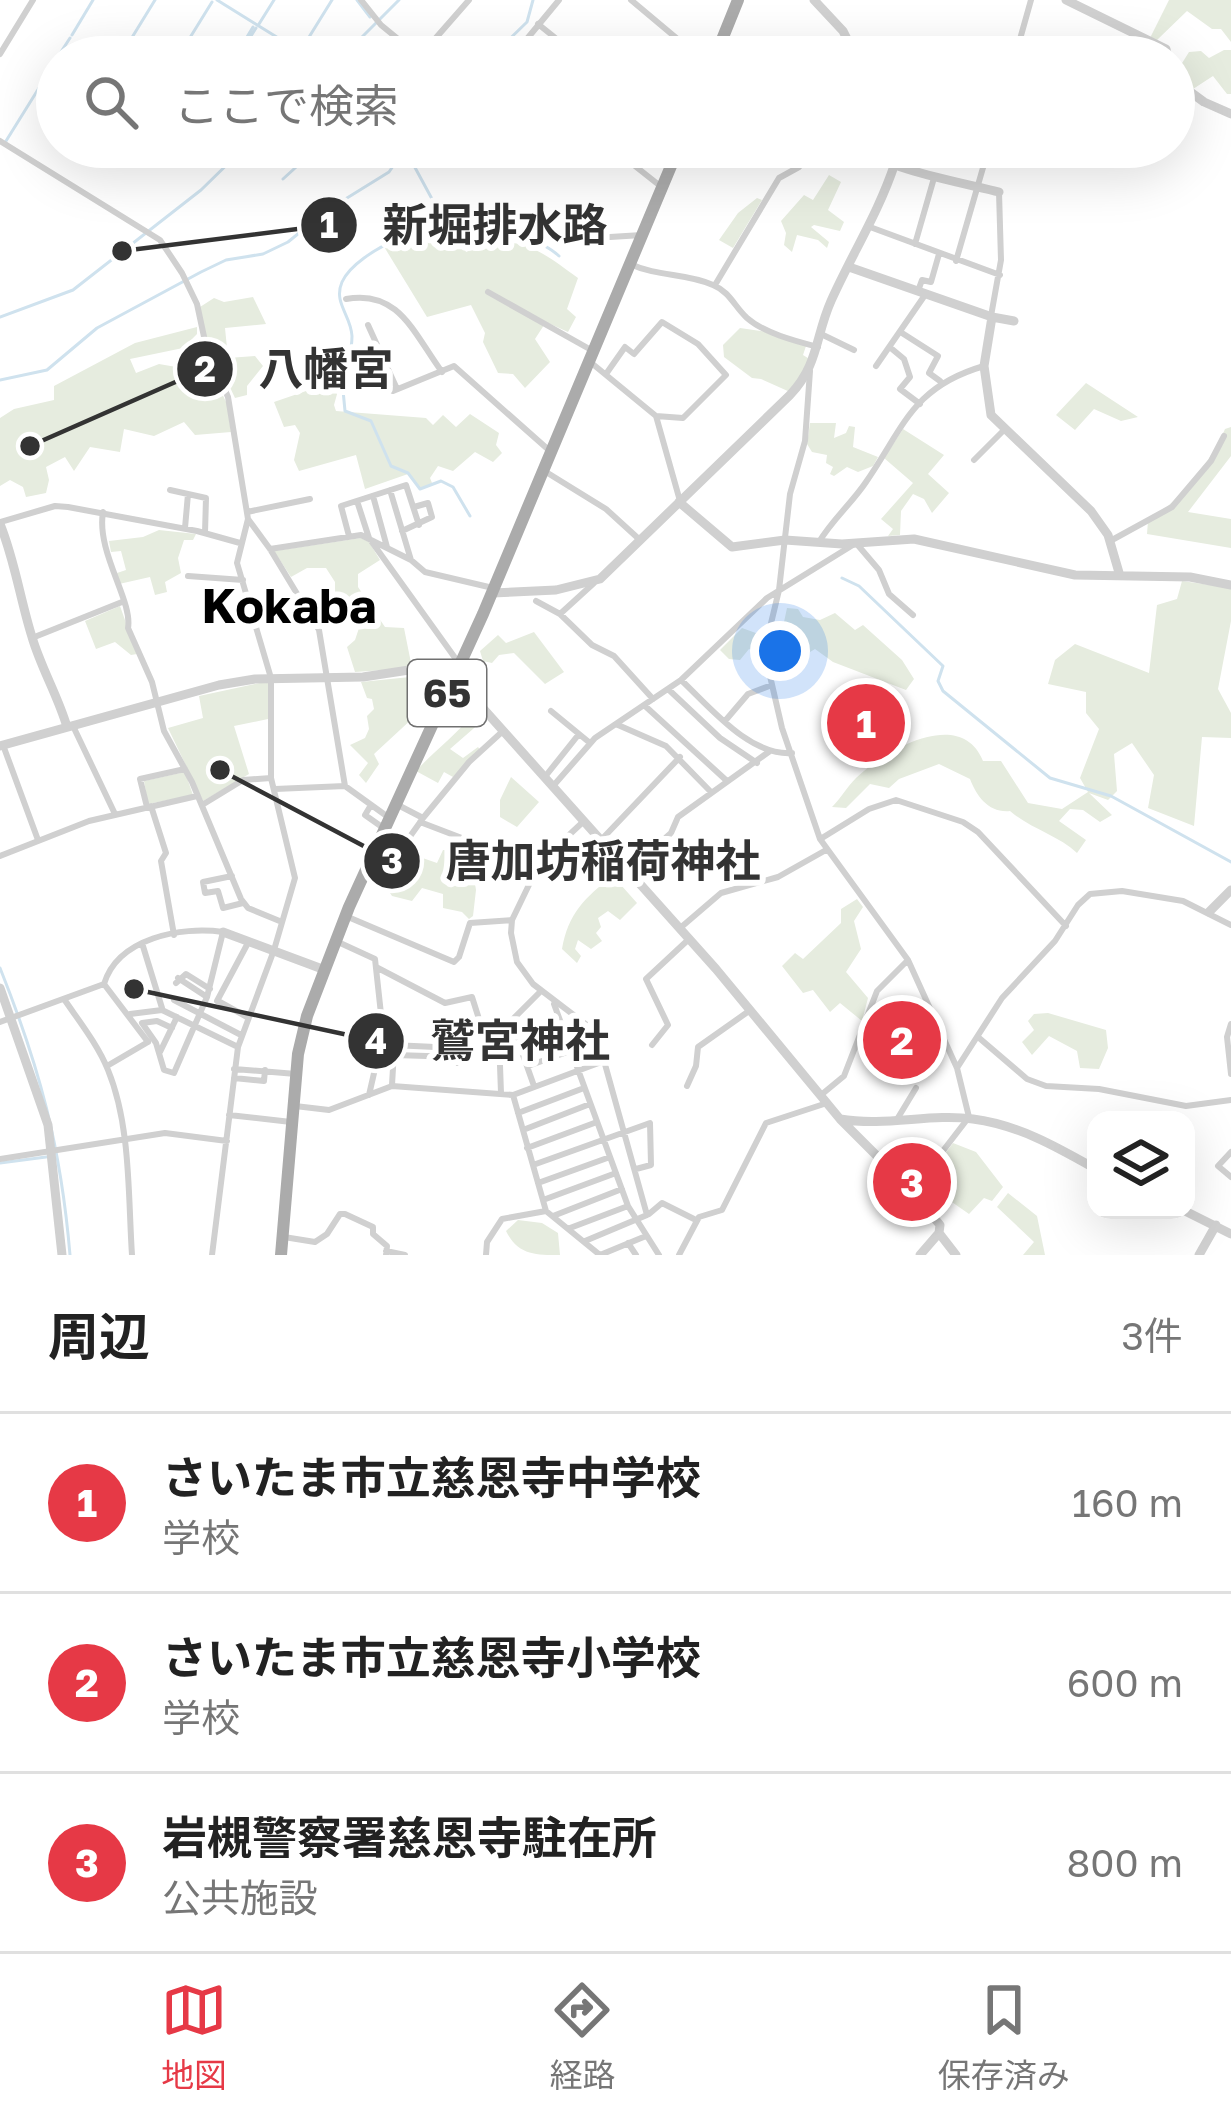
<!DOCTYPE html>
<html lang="ja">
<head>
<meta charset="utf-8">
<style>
	:root { --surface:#fff; --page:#f6f6f6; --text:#222; --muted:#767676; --line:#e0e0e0; --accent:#e63946 }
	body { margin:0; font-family:"Golos Text","Noto Sans JP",sans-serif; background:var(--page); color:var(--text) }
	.controls { position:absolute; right:36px; bottom:36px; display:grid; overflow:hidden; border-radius:24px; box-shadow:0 12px 48px #0002 }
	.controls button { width:108px; height:108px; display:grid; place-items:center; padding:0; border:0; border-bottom:3px solid var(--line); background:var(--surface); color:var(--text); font:60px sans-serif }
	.you { position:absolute; left:780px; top:651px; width:42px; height:42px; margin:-30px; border:9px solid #fff; border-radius:50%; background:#1a73e8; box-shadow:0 0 0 18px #1a73e833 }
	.badge { display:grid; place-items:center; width:78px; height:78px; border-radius:50%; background:var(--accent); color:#fff; font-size:39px; font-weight:700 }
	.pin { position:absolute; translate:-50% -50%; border:6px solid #fff; box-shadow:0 3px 12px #0006 }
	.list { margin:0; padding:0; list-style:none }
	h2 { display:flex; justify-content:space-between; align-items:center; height:156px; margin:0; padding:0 48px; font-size:51px }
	h2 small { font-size:39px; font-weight:400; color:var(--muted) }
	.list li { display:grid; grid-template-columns:78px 1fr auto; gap:36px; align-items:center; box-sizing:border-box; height:180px; padding:0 48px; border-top:3px solid var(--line) }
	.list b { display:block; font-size:45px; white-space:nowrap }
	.list p { margin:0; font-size:39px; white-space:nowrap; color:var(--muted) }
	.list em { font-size:39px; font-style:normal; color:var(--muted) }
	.icon { flex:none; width:66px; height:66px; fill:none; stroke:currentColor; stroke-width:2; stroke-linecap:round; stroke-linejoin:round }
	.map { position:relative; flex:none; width:1231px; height:1255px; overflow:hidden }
	.search { position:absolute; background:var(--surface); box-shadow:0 12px 48px #0002; left:36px; right:36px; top:36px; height:132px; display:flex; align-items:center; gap:30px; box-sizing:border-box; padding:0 42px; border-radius:66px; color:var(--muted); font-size:45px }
	.sheet { height:696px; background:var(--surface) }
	nav { display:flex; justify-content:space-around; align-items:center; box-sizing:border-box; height:168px; border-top:3px solid var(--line); background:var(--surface); font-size:33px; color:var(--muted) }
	nav a { display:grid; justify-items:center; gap:6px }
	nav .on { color:var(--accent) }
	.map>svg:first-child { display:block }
	.green { fill:#e6ecdf }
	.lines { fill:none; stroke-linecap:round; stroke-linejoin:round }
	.stream { stroke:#cfe2ee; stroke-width:3 }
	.minor { stroke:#d0d0d0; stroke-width:6 }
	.tertiary { stroke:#d0d0d0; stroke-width:9 }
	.primary { stroke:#ababab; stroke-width:12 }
	.labels { text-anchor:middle; stroke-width:12; stroke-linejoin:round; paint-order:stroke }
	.shield { fill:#fff; stroke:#707070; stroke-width:3 }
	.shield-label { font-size:39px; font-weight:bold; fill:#333 }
	.quarter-label { font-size:48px; font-weight:bold; fill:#000; stroke:#fff }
	.leader { fill:none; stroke:#333; stroke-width:4.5 }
	.callout-dot { fill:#333; stroke:#fff; stroke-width:4.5 }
	.mark-label { font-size:36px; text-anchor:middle; font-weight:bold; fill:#fff }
	.callout-label { font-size:45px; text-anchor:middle; font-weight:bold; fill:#333; stroke:#fff; stroke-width:12; stroke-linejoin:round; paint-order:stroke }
</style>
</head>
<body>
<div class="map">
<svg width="1231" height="1255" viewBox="0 0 1231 1255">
	<rect width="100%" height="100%" fill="#fff"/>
	<path class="green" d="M1169,0H1231V42L1221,29H1212L1187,11L1157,40L1150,38Z
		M1224,50H1231V94H1227L1213,76L1190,91L1179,68L1189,52L1201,51L1209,58Z
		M829,175L841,182L828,210L844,222L840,231L814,225L811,227L829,242L827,248L818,240L797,235L792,252L784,245L786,233L781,221L804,195L813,200Z
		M757,198L762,200L733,248L719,240L738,213Z
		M454,225L466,252C516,230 538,249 578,278L567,309L576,317L568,332L546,322L535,339L550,362L525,388L513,374L498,373L483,342L485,333L471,305L427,317L383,245L417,226Z
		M253,297L266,324L225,328L228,358L255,356L263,366L247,386V395L235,398L227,381L223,382L208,345L200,307L214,298L224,302Z
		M197,327V334L183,348L130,359L136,373L159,364L182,368L195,394L218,385L227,404L231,432L195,435L184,422L154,436L124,429L120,452L90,447L74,471L65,457L46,467L49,480L46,493L26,497L23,487L10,480L0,486V418L14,409L54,400V386L135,343Z
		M740,328L767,332L806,346L803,355L811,360L790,392L761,379L752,378L724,357L723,345Z
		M1086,383L1138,417L1121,421L1094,409L1075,430L1056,415Z
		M339,387L334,405L336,411L426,418L433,425L443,415L456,427L470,414L499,433L496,445L502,453L493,462L475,452L453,471L438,466L430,478L432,483L421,489L408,474L365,489L356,455L299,471L294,460L300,433L295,425L284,427L274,402L309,390Z
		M810,423H836L834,438L846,433L849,426L855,427L853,447L878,457L873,466L858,472L847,467L834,476L830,474L833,467L826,463L827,455L812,452L807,444Z
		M1231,427V456L1188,512L1231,519V548L1147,534L1148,521C1179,502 1211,462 1225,429Z
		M903,429L944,455L928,474L949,493L932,513L924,499L913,494L901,511L900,535L888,536L893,529L881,519L913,483L884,458Z
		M159,530L196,534L193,540H184L178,558L181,573L165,582L167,592L155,595L150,577L119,584L117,573L126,570L121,551L111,552L109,541L143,537Z
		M361,538L369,542L380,560L358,574V587L385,627L404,628L412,668L355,672L347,647L355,640L359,628L346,611L328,613L326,605L335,599V582L326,568H307L291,577L274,551Z
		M1182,581L1231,588V621L1218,689L1231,713V738L1202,737L1194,826L1148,808L1154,775L1132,743L1114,754L1117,791L1108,800L1089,793L1112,815L1100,822L1083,810L1070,809L1059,821L1086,840L1077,853C1058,835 1031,829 1010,811C989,813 977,797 970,779L939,764L899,779L889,788L870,784L846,808L832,807C841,798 847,787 856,778C885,750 961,706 983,761H1001L1028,803L1062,809L1088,792L1080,778L1099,729L1086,713V692L1048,684L1055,660L1075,644L1149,673L1157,605L1177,599Z
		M120,606L137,654L131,655L115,642L96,649L85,621Z
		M787,608L798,609L803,617L820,620L835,613L855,630L863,625L902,660L914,679L906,690L833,662L815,649L792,663L770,662L774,624L784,622Z
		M742,628L764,636L763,654L749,649L740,660L729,659L720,650Z
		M534,632L564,672L545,684L514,653L499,655L492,663L483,661L480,651L498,635L506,643Z
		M410,677L421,698L411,711L414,717L374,754L379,764L366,783L359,775L368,763L350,745L365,738L369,729L367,716L374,709L372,699L367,698L361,682Z
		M269,681L268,719L234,726L249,774L203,801L168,728L203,718L199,696Z
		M473,713L481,722L450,749L463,758L478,747L481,751L453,777L444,772L438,783L416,771C434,751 456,736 473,713Z
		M185,772L193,795L148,804L144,781Z
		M511,777L539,802L517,827L500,817V800Z
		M443,850L470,852L476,890L473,916L469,919L462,912L443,908V894L422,888L412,901L392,896L385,885L395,863L406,868L411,854L437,863Z
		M613,876L637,903L620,920L608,911L598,918L601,927L596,933L602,941L591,949L578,940L575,949L581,956L577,963L562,949C568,914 585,897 613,876Z
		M857,899L863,907L854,921L861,949L846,972L868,998L862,1021L840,1003L830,1012L813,990L803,993L782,966L795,953L803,959L841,923V909Z
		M1048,1013L1106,1030L1108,1048L1099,1069L1080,1068L1077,1051L1049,1036L1032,1055L1022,1042L1034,1030L1028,1021L1034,1014Z
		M953,1143L976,1152L1003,1187L992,1201L984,1198L969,1214L949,1200L957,1189L956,1170L941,1159Z
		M1008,1193L1037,1216L1045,1255H1023L1034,1242L997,1207Z
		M518,1220L542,1223L558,1233L560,1255C535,1255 518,1255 506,1231Z"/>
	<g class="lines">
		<path class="stream" d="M217,0L309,57
			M357,0L370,17
			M259,24L274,0
			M72,35L93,0
			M301,50L332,0
			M59,55L70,38
			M120,57L155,0
			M178,57L212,2
			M235,57L253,27
			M238,57L256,28
			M297,57L298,55
			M342,57L399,0
			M491,57L527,22L533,0
			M6,141L57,59
			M398,147L412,162L445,223
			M283,179L318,147
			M0,317L73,290L201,190L245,147
			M0,380L47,370L97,328L201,272L226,260L263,254L288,242L326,211L389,172L402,153
			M470,516L453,487L441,481L420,489L408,473L391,466L371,421L345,411L343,390L354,371C347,357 352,351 352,336C351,315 333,303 342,282C357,249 439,217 474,221C495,223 543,241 559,256
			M842,578L859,586L943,666L938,681L943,691L1050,778L1111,796L1231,862
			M0,968C40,1068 61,1148 70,1255
			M0,1163L46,1157"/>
		<path class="minor" d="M361,0L381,25L420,57
			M631,0L699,57
			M538,24L579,57
			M0,54L33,0
			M420,56L469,0
			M512,57L559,0
			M1015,57L1031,0
			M0,141L160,240L182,273L197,304L206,346L228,397L248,519L270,549L319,630L345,786
			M611,147L659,185
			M870,227L1000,275
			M610,237L642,235
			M915,244L934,178
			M956,261L989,147
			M630,264C658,277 687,273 713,285C730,292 734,306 747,318C764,333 795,341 818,347
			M715,285L779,178L799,167L813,147
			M918,291L922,280L931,282L939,254
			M488,292L593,351
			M346,299C399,289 414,334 442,372
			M991,316L1001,260L999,192
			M368,325L397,389
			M902,333L938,356L929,373L940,381
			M821,334L854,350
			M892,349L904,359L910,377L900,389L920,404
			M589,361L656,416L680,501
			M876,366L925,295
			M810,371L805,441L790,494L779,590L767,640V663L782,728L820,839L908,960L957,1068L969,1117L912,1191
			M358,372L393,391L454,366L551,452
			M606,374L625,347L634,354L662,322L698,344L726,375L683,418L656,416
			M974,460L1004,430
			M546,472L606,509L640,540
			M170,490L206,498L205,533
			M390,490L411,560
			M373,496L387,547
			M357,501L369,538L458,662
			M103,512C96,552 133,601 128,628L152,682L164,731L192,782L241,899L248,908L282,922
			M247,512L310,499
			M0,522L55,506L68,507L197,531L240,543
			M185,528L188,494
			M402,531L432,517L428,503L414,507
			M349,536L341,506L406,485L419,525
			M1112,540L1172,507L1211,461L1224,436
			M819,542C832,520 852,503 866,482C904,427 912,387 984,366
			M270,549L361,535L411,560L425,572L493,588
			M188,576L243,580
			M536,601L560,614L594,583
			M560,614L592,645L614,656L653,699
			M32,638L122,602
			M681,680C710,707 749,756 792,753
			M668,689L720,738L757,763
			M644,705L727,781
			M551,711L590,743
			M725,721L748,694L772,685
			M618,725L666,746L710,791
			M73,726L115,814
			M3,745L38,840
			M544,778L579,734
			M554,785L595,738L681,680L767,598L856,543L879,570L889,594L913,615
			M275,789L345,786L388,817
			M396,804L423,818L469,762L503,731
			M202,805L243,780L271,778
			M371,805L365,815L382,827
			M151,806L166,853L161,861L174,935
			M147,807L140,779L185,769
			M584,821L540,862L512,920L511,933L517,962L533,984L596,1032L647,1215L585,1241
			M420,822L467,840
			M822,838L869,809L896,800L963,822L978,832L1066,926
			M602,839L680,757
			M401,849L421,821
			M0,856L89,821L197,796
			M629,870L671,833L678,817L770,751
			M232,876L203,882L205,893L218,891L223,908L243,903
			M348,917L454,962L459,957L470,923L512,920
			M679,929L721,893L778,877L826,850
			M338,942L375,959L381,1014L375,1018L392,1045L457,1048L458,1063
			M142,943L162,1008
			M376,967L445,1003L472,997L479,1019L499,1038L501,1093
			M178,978L207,997
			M176,983L186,974L210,989
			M104,984L148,1042L107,1066
			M64,999C79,1021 98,1045 108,1070C131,1126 128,1196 132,1255
			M174,1000L241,1035
			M217,1001L249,941
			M218,1001L247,1017
			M554,1004L628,1206L659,1255
			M130,1014L162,1010L238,1047
			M371,1019L359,1023L366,1045L375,1042
			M367,1021L376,1045L395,1055L458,1057
			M0,1022L104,984C118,938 181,926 223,932L207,997L174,1073L164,1070L156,1043L142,1023L157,1021L172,1028
			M1231,1024L1227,1037L1231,1074
			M516,1033L558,1018
			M978,1037L1027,1079L1046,1086L1099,1089L1186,1106L1231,1100
			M652,1045L668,1025L646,979L689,939
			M522,1050L564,1034
			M160,1052L177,1017
			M528,1066L570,1051
			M957,1068L1002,998L1055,941L1078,905L1090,894L1122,891L1183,901L1231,925
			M234,1069L296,1074
			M234,1078L264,1081L265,1070
			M392,1085L394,1051
			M534,1086L511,1021L540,992
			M687,1086L696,1066L698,1047L749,1011
			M369,1095L380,1047
			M513,1095L546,1211L600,1255
			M821,1095L844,1076L877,991L908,960
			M295,1106L329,1110L392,1086L513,1095L604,1061
			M518,1113L584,1088
			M229,1115L291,1122
			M896,1121L916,1088
			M523,1130L590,1104
			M527,1148L597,1122
			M1231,1152L1218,1166L1231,1177
			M0,1159L165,1133L227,1141
			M533,1165L650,1123L651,1165L636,1169
			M538,1183L610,1157
			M543,1200L616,1173
			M649,1214L662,1203L696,1220
			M553,1216L622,1189
			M570,1228L628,1206
			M284,1237L315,1242L327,1234L340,1214H345L373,1227V1234L387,1246L386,1255
			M628,1243L636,1255
			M386,1251L405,1255
			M212,1255L238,1047L274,950L295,878L271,778V678L237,563L248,519
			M486,1255L487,1242L502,1219L546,1211
			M600,1255L646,1236
			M679,1255L699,1217L722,1210L766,1123L827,1103"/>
		<path class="tertiary" d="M814,0L843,31L856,57
			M1066,0L1166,49L1168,57
			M1174,80L1204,102L1231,114
			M863,147C879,168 969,184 999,192
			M849,267L992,317L1014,321
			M992,317L984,366L991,415L1091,511L1108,535L1120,576
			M679,502L732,547L785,540L842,544L914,539L1075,575L1190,577L1231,585
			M0,524C15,561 20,599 32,637C41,668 58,696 67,727
			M492,593L556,590L600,579L790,395C819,364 815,337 831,301C852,254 879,212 895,163
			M455,677L716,969L840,1119L912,1191L940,1225L939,1233L956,1255
			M0,746L219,685L255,679L363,677L409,670L451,684
			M1209,912L1231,890
			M223,932L325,970
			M0,988L48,1125L62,1255
			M840,1119C886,1127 930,1113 973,1119C1019,1125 1057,1147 1096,1169
			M1183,1210L1231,1234
			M920,1255L939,1233
			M1199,1255L1216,1225"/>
		<path class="primary" d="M715,57L738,0
			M281,1255L298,1054L307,1016L349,907L483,614L679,147"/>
	</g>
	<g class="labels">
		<rect class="shield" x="408" y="660" width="78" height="66" rx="9"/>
		<g class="shield-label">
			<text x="447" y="707">65</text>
		</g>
		<g class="quarter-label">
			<text x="289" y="623">Kokaba</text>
		</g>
	</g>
	<path class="leader" d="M122 251L329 225M30 446L205 369M220 770L392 861M134 989L376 1041"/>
	<g class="callout-dot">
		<circle cx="122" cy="251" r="12"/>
		<circle cx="30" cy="446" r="12"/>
		<circle cx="220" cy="770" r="12"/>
		<circle cx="134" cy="989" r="12"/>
		<circle cx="329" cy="225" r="30"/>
		<circle cx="205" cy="369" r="30"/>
		<circle cx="392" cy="861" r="30"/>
		<circle cx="376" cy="1041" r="30"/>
	</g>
	<g class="mark-label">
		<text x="329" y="238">1</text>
		<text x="205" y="382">2</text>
		<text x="392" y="874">3</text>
		<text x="376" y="1054">4</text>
	</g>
	<g class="callout-label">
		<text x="495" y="241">新堀排水路</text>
		<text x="326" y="385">八幡宮</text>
		<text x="603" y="877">唐加坊稲荷神社</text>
		<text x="520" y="1057">鷲宮神社</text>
	</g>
</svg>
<div class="controls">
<button><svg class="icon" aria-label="layers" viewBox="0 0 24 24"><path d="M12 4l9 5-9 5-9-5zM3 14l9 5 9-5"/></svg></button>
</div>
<div class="you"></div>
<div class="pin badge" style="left:866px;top:723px">1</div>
<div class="pin badge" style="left:902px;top:1040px">2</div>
<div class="pin badge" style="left:912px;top:1182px">3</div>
<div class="search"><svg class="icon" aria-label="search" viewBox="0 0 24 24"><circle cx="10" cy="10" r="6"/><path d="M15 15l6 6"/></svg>ここで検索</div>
</div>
<section class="sheet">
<h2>周辺<small>3件</small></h2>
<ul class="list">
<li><span class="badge">1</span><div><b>さいたま市立慈恩寺中学校</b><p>学校</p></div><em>160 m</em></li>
<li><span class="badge">2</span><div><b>さいたま市立慈恩寺小学校</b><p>学校</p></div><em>600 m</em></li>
<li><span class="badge">3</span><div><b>岩槻警察署慈恩寺駐在所</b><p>公共施設</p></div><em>800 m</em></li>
</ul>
</section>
<nav>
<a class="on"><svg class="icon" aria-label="map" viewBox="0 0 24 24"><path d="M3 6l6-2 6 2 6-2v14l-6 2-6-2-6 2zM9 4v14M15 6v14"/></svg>地図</a>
<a><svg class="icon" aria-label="directions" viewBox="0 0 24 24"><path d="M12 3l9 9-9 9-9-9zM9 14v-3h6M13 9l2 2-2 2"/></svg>経路</a>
<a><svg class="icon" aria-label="saved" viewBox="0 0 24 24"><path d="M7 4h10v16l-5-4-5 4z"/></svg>保存済み</a>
</nav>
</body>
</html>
